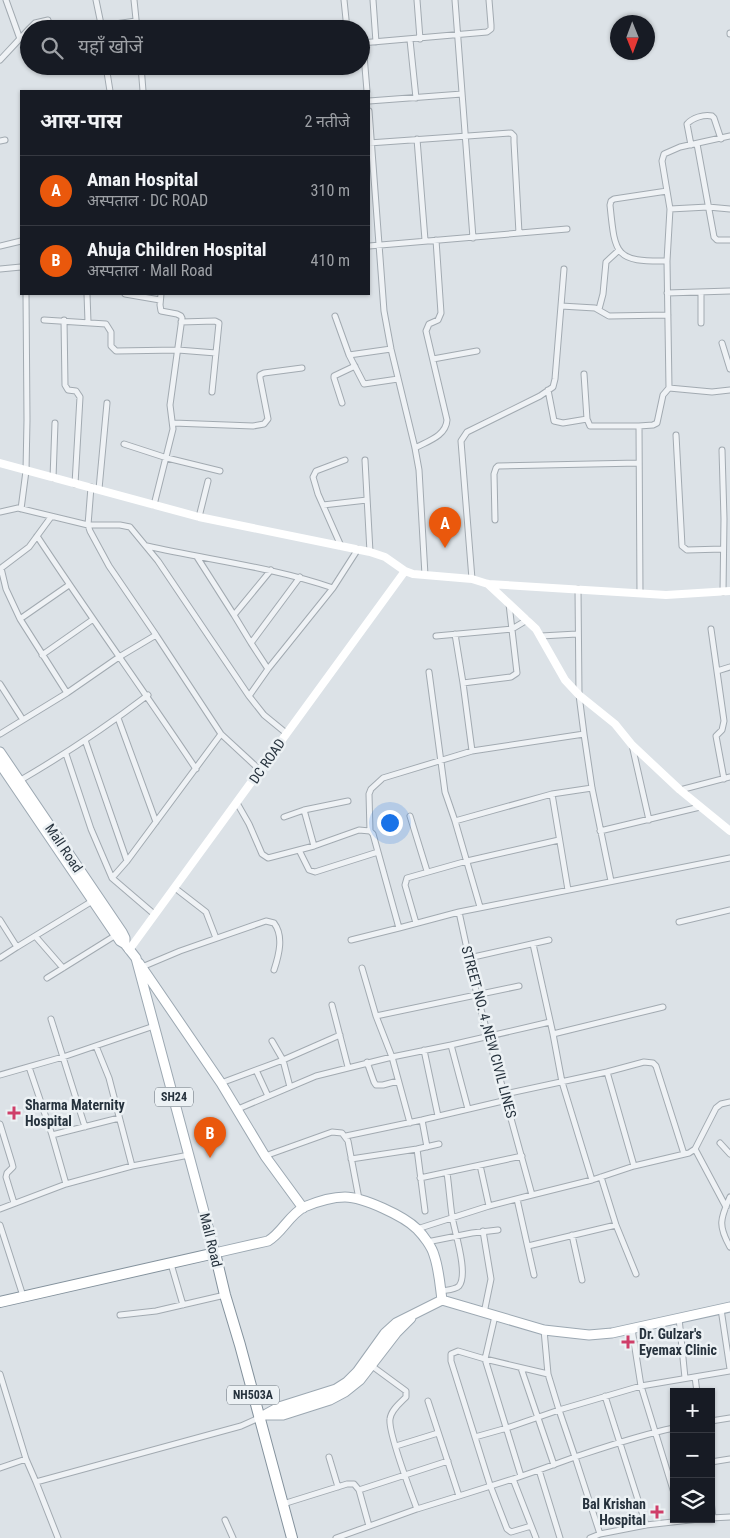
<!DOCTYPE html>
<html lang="hi">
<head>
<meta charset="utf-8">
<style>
	:root { --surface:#171b24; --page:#20242c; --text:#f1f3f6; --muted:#9ea1a6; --line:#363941; --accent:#ea580c }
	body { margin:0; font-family:"Roboto Condensed","Noto Sans Devanagari",sans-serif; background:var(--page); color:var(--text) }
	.controls { position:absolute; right:15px; bottom:15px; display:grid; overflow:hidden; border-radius:0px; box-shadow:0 1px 4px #0004 }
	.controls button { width:45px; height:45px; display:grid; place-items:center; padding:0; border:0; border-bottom:1px solid var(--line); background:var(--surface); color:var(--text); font:25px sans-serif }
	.compass { position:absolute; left:610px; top:15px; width:45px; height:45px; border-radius:50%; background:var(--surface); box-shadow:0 1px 4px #0004; rotate:179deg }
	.you { position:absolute; left:389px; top:822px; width:18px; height:18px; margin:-12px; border:4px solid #fff; border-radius:50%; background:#1a73e8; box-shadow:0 0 0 8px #1a73e833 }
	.badge { display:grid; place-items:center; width:32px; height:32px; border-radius:50%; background:var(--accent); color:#fff; font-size:16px; font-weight:700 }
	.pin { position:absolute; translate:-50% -41px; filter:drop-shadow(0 1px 2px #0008) }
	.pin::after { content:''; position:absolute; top:26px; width:18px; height:15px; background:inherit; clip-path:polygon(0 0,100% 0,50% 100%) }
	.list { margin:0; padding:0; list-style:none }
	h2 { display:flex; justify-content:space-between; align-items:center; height:65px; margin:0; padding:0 20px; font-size:21px }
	h2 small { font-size:16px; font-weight:400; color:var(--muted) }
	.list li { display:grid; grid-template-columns:32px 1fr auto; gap:15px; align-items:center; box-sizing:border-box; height:70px; padding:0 20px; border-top:1px solid var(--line) }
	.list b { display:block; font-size:19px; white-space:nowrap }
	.list p { margin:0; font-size:16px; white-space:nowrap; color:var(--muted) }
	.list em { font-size:16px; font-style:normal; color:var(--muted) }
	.icon { flex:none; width:28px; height:28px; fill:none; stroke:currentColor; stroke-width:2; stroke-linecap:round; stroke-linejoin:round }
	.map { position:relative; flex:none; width:730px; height:1538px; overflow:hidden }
	.search { position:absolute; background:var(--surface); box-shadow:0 1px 4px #0004; left:20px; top:20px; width:350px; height:55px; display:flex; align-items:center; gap:12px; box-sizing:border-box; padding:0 18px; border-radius:28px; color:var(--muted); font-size:19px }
	.panel { position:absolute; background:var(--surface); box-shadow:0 1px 4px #0004; left:20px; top:90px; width:350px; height:205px; border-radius:0px }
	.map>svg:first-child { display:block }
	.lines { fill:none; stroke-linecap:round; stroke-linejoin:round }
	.street-casing { stroke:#a2aab1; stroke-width:7 }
	.primary-casing { stroke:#9ca8b2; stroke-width:11 }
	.highway-casing { stroke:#84929d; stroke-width:12 }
	.street { stroke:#eff2f5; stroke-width:5 }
	.secondary { stroke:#fff; stroke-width:8 }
	.primary { stroke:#fff; stroke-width:9 }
	.highway { stroke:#fff; stroke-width:10 }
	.poi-dot { fill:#cf3e69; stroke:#ecf1f4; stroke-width:2 }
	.labels { text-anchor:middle; stroke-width:5; stroke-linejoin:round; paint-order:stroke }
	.shield { fill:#ecf1f4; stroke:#616b74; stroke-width:1 }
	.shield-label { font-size:12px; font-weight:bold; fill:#26323d }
	.street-label { font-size:14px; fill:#26323d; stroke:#ecf1f4 }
	.poi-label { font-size:14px; font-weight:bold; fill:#26323d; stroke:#ecf1f4; text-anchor:start }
</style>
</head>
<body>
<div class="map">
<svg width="730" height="1538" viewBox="0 0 730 1538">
	<rect width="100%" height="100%" fill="#dce2e7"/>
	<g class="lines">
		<g class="street-casing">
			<path id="street" d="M6,0L20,39
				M96,0L102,29
				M134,0L137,29
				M344,0L347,29
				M373,0L376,42
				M417,0L420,39
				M455,0L473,238
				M101,26L136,21
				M29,29L35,23L48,20
				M730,33V34
				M410,40L416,98
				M361,43L487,32L491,29V25L489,0
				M363,43L367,91
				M0,60L29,29
				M106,66L110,91
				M141,66L143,91
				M369,101L462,94
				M369,111L384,311L391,349L415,448L419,470L425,575
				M730,136L680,147L664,154L662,161L670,209L667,261L669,388L712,392L730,390
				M417,139L425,240
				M0,141L5,140
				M369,143L511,133L514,136V142L519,233
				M697,144L714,237L717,240H730
				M691,145L687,124C692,118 704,114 712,116L714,118L721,139
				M667,191L614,199L611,201L610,205C615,255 615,262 667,261
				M670,209L708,207L730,209
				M0,246L21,241
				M369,246L567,229
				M0,269L21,267
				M667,293L730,291
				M87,294L88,322
				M125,294L160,300
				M561,306L595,308L609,316L668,315
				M599,309L603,294L606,262L619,250
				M335,316L349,355L364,384L398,379
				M44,320L106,324L111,332V346L116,351L178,350L216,353
				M64,320L65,385L68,390L76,391L80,397L75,484
				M181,322L215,321L219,323L212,392
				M701,323V292
				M722,343L730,369
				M349,355L391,349
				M433,359L477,351
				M584,374L587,419L590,426H639L640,593
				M548,390L554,421L563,423L587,419
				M342,403L334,378V376L355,366
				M173,423L253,426L264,424L268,419L260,378V375L264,373L302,368
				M639,426L653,425L657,423L663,395L669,388
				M676,435L682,546L687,550L723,549
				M124,444L167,458L220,471
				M415,448C428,441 446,436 447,420L426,331L429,324L438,320L441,313L436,240
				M722,450L724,519L723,592
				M365,460L370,552
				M53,478L55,423
				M91,487L88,525L90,531L109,566L156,635
				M99,489L107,403
				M154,505L173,429L170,405L182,318L181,316L177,314L161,311L160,305L161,294
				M323,505L367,500
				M21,509L26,471L27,420L26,294
				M0,512L18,508L88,525H120L130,527L158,561L249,696
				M199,517L208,481
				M495,520L494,474L496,468L498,466L639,463
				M37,536C89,615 144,691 196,769
				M147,546C209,560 272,567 333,588L358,549
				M341,546L318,494L313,477L316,471L345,460
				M197,557L234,615
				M1,568L6,589L20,619L69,585
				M0,569L29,547L51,517
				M472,579L461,441L467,432L540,396L553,387L555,379L564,269
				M578,589L579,695L584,734
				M20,619L67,693
				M711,629L724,721L722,730L716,736L724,779
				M455,634L463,683L472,751
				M436,636L512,629L527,620
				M541,636L577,634
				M251,643L234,615L271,570
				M42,655L92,620
				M268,669L251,643L300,577
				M717,671L730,667
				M429,672L445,792L455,821L480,907
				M463,683L511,677L517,673L509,604
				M0,684L23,720
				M118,718L156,822
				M286,733L264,715L249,696L268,669L333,588
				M0,734L67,693L119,657L156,635L221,734L261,771
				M85,740L127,861
				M632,745L649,820
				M66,754L91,829L112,878L154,914
				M19,781C64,755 106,727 148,695
				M680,790L730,777
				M552,794L568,890
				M237,803L249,824L262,854L268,858L314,846L359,830L370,831L373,834L399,928L459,912
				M304,810L314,846
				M410,816L427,871
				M284,817L304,810L348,801
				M455,821L552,794L592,788
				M370,831L369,794L371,789L383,778L472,751L584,734L592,788L611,881
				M600,831L700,807
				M299,850L309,870L315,872L378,852
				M730,858L459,912L477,995L532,1195L592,1180L634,1166L689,1153L695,1149L716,1108L721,1104L730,1102
				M112,878L127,861L221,734
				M175,888L206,912L216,938
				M0,920L17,947L0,958
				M679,922L730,910
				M416,923L405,885L407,878L467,861L559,840
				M36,937L63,968
				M351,940L399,928
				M533,944L553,1034L562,1082L592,1180
				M17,947L94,900
				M469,958L549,940
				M142,967L180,951L266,921L274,923C284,936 279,955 274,970
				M362,968L376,1016L392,1057L410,1123
				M47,978L116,935
				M332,1005L348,1067
				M376,1016L519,986
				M51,1019L85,1127
				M553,1034L663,1007
				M272,1041L283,1060L290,1087
				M451,1045L468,1109
				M96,1046L109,1078L132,1166
				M424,1050L438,1116
				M367,1062L374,1082L376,1085H383L398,1081
				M29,1067L52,1135L66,1184
				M256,1070L268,1096
				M607,1072L634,1166
				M0,1075L63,1057L154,1026
				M221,1083L283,1060L340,1035
				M505,1094L607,1072L644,1062L653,1063L656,1066L684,1154
				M238,1109L316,1076L392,1057L451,1045L550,1022
				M422,1120L427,1147
				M0,1124L12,1163L13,1167L7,1173L6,1177L14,1203
				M52,1135L119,1118
				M346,1136L422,1120L507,1100
				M720,1143L730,1154
				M417,1149L425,1211
				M695,1149L726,1207
				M265,1156L332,1132L342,1133L348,1141L359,1199
				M351,1159L417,1149L439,1144
				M480,1165L489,1206
				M601,1177L616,1225L636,1274
				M420,1178L522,1156
				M730,1197C720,1219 718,1226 730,1247
				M517,1199L534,1275
				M0,1209L66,1184L132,1166L189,1155
				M0,1225L23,1296
				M417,1229L489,1206L532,1195
				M483,1231L491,1279L484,1313
				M572,1235L582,1280
				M427,1242L472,1233L498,1230
				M528,1246L616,1225
				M171,1264L183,1305
				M441,1291C446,1290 455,1290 459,1286C469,1274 454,1230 452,1216C450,1202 449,1187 447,1173
				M721,1309L730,1369
				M120,1315L156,1311L225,1295
				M495,1316L485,1359L458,1351L451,1354V1361L490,1485L507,1529L511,1532L531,1526
				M679,1318L685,1378
				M632,1329L641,1386L730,1371
				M544,1330L548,1374
				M372,1366L406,1391V1397C400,1403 391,1410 390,1419C388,1432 411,1493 417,1509L459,1496
				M521,1368L554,1465
				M0,1374L26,1459L36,1482L241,1426L259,1418
				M695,1377L697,1392
				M605,1396L646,1525L699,1519
				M428,1401L459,1496L513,1479
				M711,1421L730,1418
				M674,1428C640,1435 608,1446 575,1457L559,1410L641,1386L674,1493
				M475,1437L507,1428L559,1410L548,1374L485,1359L521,1476
				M396,1446L438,1433
				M329,1457L338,1487
				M711,1462L730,1459
				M0,1468L26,1459
				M539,1470L575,1457L600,1534
				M36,1482L58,1538
				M359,1490L448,1461
				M711,1501L713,1518
				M283,1504L347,1484H354L359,1490L369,1526
				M711,1518L730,1517
				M225,1520L233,1538
				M336,1538L417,1509
				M536,1538L513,1479L539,1470L560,1538
				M590,1538L600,1534L646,1525"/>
		</g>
		<g class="primary-casing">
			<path id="primary" d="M0,752L122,932L125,938V944
				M0,764L120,941L125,944L136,958L215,1253L268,1241C282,1233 289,1215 304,1207C316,1202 331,1197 345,1197C363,1197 404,1216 417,1229C423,1235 432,1247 434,1255C439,1269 440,1285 442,1300
				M139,963L221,1083L265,1156L303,1208
				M267,1415H283L330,1400L345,1392L360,1380L397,1332L411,1318
				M259,1418L279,1407L336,1389L347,1382L357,1372L385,1333L396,1323L442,1300L544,1330L589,1335L612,1333L730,1307"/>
		</g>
		<g class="highway-casing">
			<path id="highway" d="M0,1302L215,1253L225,1295L240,1345L292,1538"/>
		</g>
		<use href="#street" class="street"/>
		<path class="secondary" d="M0,463L199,517L370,552L385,557L405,571L413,574L472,579L488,584L666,595L730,591
			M488,584L536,629L565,680L579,695L615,724L632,745L680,790L730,831
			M129,950L405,571"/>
		<use href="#primary" class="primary"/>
		<use href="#highway" class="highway"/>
	</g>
	<g class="poi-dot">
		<path d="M11.5 1105.5h5v5h5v5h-5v5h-5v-5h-5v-5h5z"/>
		<path d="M625.5 1334.5h5v5h5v5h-5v5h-5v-5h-5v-5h5z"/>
		<path d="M654.5 1504.5h5v5h5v5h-5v5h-5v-5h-5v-5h5z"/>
	</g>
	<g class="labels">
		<g class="shield">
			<rect x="155" y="1087.5" width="38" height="19" rx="4"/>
			<rect x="227" y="1385.5" width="52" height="19" rx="4"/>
		</g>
		<g class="shield-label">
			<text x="174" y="1101">SH24</text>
			<text x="253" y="1399">NH503A</text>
		</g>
		<g class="street-label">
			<text transform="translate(267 761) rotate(-55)" y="5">DC ROAD</text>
			<text transform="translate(64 848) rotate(56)" y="5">Mall Road</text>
			<text transform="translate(489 1032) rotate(75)" y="5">STREET NO. 4 ,NEW CIVIL LINES</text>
			<text transform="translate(211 1240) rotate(76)" y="5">Mall Road</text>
		</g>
		<g class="poi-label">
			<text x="25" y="1110">Sharma Maternity<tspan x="25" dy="16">Hospital</tspan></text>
			<text x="639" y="1339">Dr. Gulzar's<tspan x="639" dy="16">Eyemax Clinic</tspan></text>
			<text x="646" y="1509" text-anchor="end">Bal Krishan<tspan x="646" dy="16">Hospital</tspan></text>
		</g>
	</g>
</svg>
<div class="controls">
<button>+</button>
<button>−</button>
<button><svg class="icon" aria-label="layers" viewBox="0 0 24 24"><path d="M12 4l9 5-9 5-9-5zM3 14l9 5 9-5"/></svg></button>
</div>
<svg class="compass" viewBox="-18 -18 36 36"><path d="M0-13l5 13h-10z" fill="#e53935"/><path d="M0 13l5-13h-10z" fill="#9ea1a6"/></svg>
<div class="you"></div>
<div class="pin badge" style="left:445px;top:548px">A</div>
<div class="pin badge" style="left:210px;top:1158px">B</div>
<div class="search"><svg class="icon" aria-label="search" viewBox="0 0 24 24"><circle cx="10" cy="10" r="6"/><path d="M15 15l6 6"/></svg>यहाँ खोजें</div>
<section class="panel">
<h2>आस-पास<small>2 नतीजे</small></h2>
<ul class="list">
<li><span class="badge">A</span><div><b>Aman Hospital</b><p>अस्पताल · DC ROAD</p></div><em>310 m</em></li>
<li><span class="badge">B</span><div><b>Ahuja Children Hospital</b><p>अस्पताल · Mall Road</p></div><em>410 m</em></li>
</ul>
</section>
</div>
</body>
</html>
